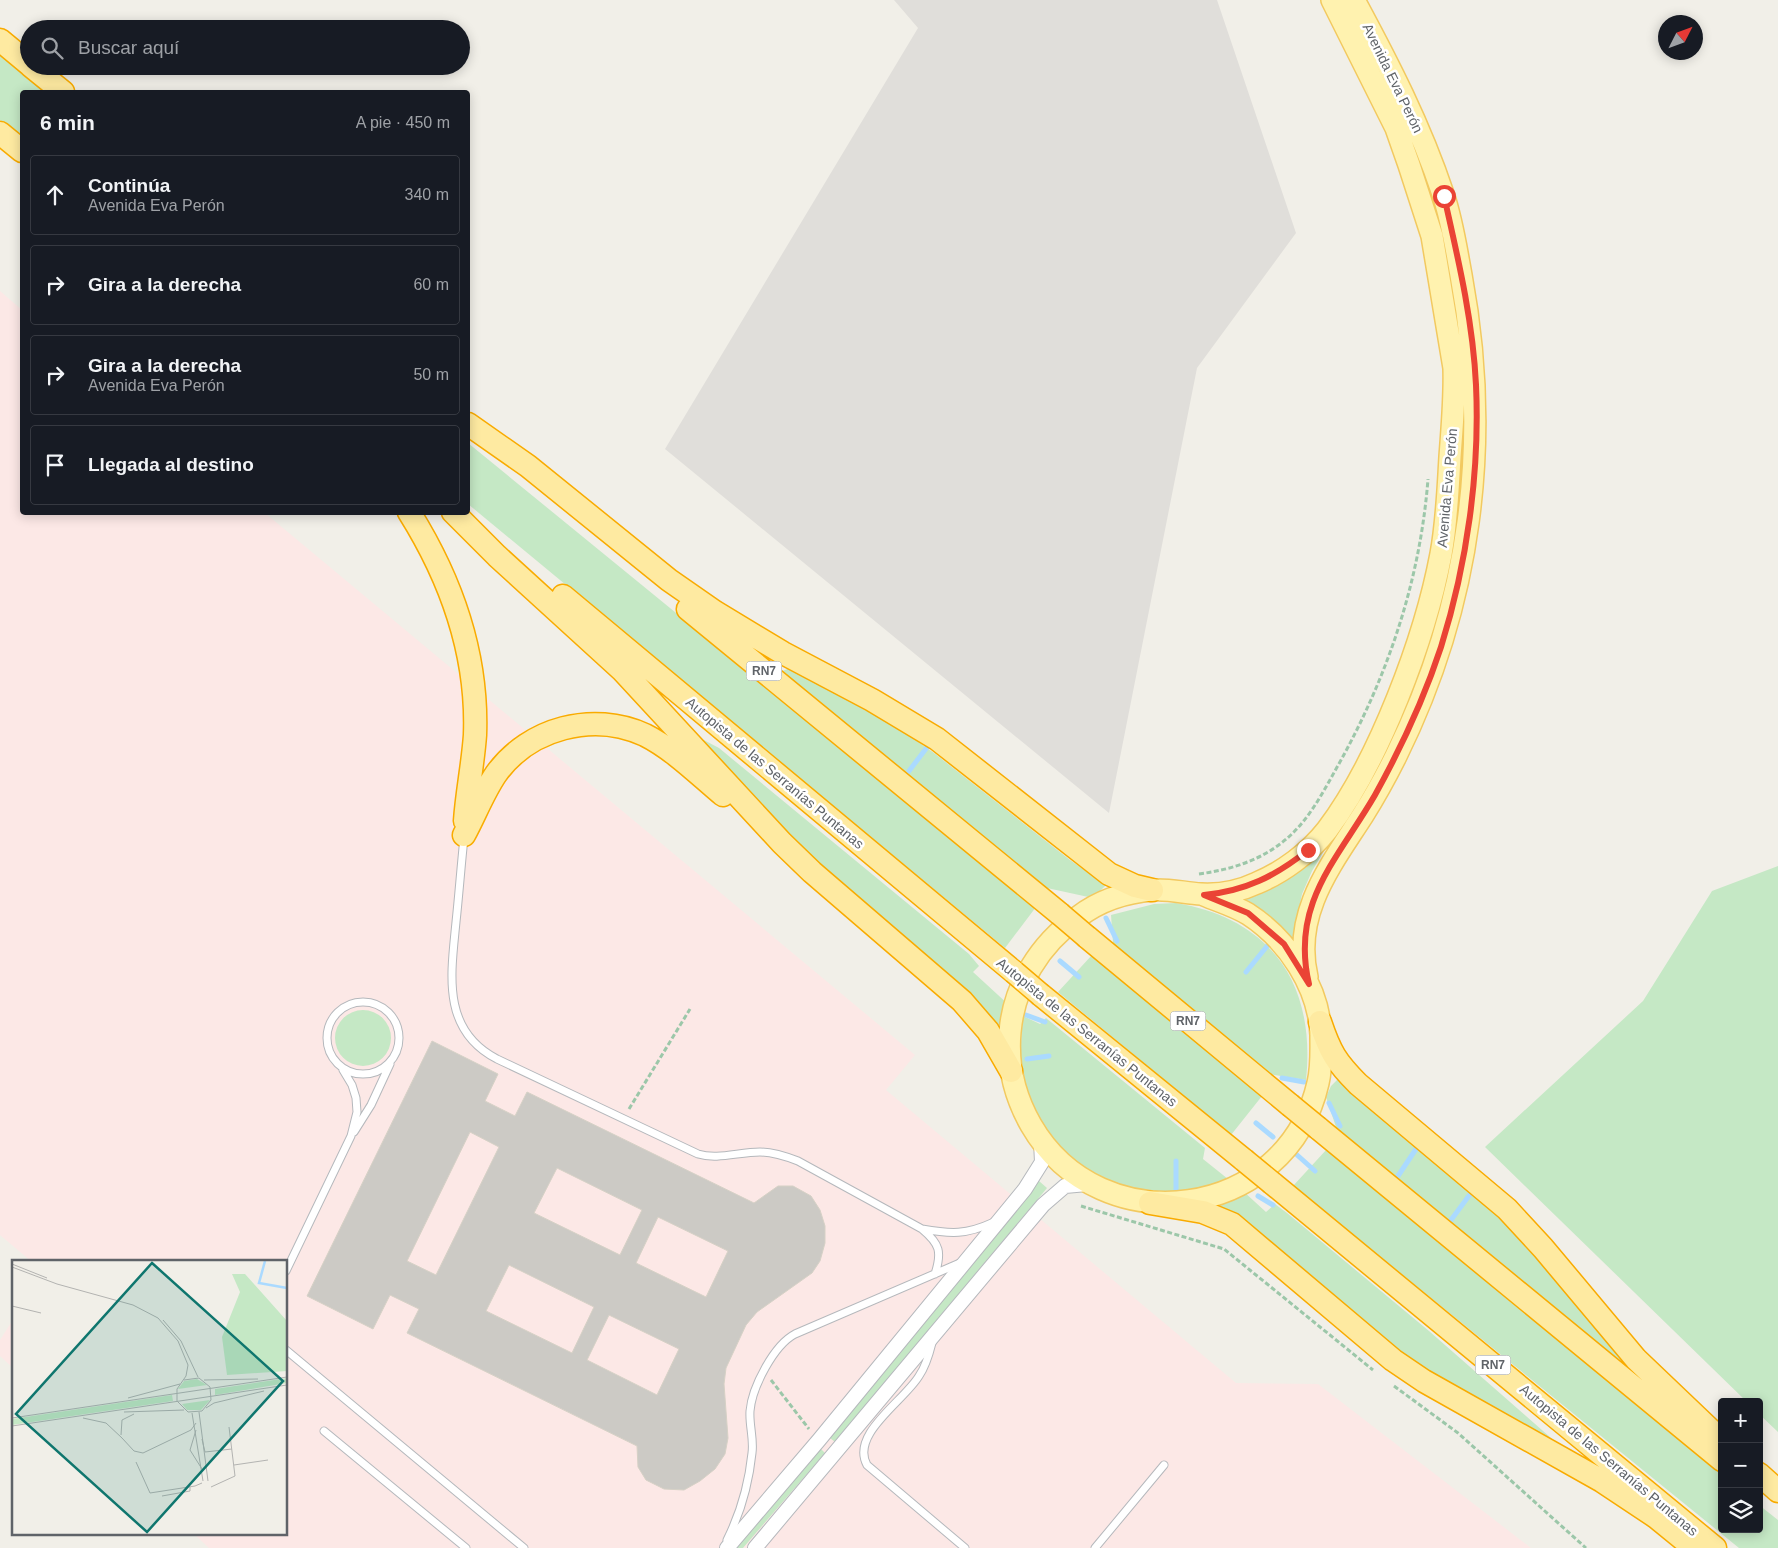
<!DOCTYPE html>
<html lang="es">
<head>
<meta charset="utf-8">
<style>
	:root { --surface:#171b24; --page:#242831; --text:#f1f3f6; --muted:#9ea1a6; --line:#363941 }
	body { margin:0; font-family:Arial,sans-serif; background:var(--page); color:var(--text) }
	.controls { position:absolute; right:15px; bottom:15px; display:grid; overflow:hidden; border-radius:5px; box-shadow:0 2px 12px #0003 }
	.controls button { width:45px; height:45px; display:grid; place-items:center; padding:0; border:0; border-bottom:1px solid var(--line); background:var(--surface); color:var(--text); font:25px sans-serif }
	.compass { position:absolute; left:1658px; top:15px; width:45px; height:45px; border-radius:50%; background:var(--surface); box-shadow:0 2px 12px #0003; rotate:48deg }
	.stop { position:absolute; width:15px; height:15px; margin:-11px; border:4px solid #ea4335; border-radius:50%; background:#fff }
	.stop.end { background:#ea4335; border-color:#fff; box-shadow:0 1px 5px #0008 }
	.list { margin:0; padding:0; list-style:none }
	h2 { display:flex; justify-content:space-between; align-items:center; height:65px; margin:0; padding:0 20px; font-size:21px }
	h2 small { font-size:16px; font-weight:400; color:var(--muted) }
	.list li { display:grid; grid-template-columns:32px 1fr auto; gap:15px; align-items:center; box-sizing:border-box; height:80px; margin:0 10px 10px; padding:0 10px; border:1px solid var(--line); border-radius:5px }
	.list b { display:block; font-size:19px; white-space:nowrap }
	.list p { margin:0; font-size:16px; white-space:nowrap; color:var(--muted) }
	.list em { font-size:16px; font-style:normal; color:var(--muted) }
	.icon { flex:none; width:28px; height:28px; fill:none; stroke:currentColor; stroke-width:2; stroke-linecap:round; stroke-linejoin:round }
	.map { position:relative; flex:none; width:1778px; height:1548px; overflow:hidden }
	.search { position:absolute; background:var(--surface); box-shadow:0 2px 12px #0003; left:20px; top:20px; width:450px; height:55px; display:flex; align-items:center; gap:12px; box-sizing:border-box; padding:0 18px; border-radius:28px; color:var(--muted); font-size:19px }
	.panel { position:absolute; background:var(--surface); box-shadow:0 2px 12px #0003; left:20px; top:90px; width:450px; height:425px; border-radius:5px }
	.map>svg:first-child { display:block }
	.industrial { fill:#e0deda }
	.medical { fill:#fce8e6 }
	.green { fill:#c5e8c5 }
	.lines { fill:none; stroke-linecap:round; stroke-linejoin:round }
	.stream { stroke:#aadaff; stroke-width:5 }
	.building { fill:#cccac5; stroke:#d6d1c6; fill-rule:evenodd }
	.service-casing { stroke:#b5b8bc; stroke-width:9 }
	.minor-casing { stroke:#b5b8bc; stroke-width:16 }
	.primary-casing { stroke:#f2c960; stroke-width:24 }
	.trunk-casing { stroke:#f9ab00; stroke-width:25 }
	.path { stroke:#9cc7a9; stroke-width:3; stroke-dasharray:5 2.5; stroke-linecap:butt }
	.service { stroke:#fff; stroke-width:7 }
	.minor { stroke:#fff; stroke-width:14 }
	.primary { stroke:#fff2af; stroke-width:21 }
	.trunk { stroke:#feeaa1; stroke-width:22 }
	.trunk-bridge-casing { stroke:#f9ab00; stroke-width:25; stroke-linecap:butt }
	.trunk-bridge { stroke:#feeaa1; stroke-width:22 }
	.route { stroke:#ea4335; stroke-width:6 }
	.labels { text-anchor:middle; stroke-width:5; stroke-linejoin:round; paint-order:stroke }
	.shield { fill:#fff; stroke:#8f9295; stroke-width:1 }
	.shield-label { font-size:12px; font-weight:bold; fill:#5f6368 }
	.street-label { font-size:14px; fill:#5f6368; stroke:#fff }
	.inset-river { fill:none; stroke:#aadaff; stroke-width:2.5 }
	.inset-road { fill:none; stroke:#b3b3b1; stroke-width:1 }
	.view { fill:#0f766e; fill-opacity:0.15; stroke:#0f766e; stroke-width:2.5 }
	.inset-edge { fill:none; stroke:#5f6368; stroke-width:2.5 }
</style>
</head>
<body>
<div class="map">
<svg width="1778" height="1548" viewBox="0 0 1778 1548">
	<rect width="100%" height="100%" fill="#f1efe8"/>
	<path class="industrial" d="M894,0H1217L1296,233L1197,368L1109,813L665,449L918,28Z"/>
	<path class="medical" d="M0,291L22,310V512L265,513L915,1055L886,1090L1236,1383L1318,1384L1531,1548H209L194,1534H286V1262H32L0,1235Z
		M14,1318V1369L0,1356V1340Z"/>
	<path class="green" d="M1338,0H1345L1394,97L1433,198L1443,236L1462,358V431L1457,513L1452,547L1423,655L1376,765L1312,871L1302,894L1296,924L1295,949L1293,950L1240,906L1222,896C1310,876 1347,813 1382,735C1398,700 1415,664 1426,627C1444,565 1453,503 1456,438C1457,413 1459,387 1457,362C1455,340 1451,319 1448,297C1445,277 1443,257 1438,237C1418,153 1378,75 1338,0Z
		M0,53L48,92H22V139L0,120Z
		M468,443L1036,907L1005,948L468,504Z
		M790,668L877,713L934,753L1070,860L1097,879L1108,883L1093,898L1047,888L1037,893L780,672Z
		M698,737L719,748L969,954L979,966L973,972L1010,1006L1005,1045L830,882Z
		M1778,866V1432L1759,1414V1402H1747L1485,1147L1643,1001L1712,891Z
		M1176,903C1272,919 1316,985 1306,1080L1269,1074L1106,947L1113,942L1111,915L1154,904Z
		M1092,955L1262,1096L1231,1135L1058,992Z
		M335 1038a28 28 0 1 1 56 0a28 28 0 1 1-56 0Z
		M1023,1016L1040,1024L1046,1018L1205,1148L1203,1159L1228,1179C1215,1183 1201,1190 1188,1191C1107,1201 1036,1149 1022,1069C1019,1052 1022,1033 1023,1016Z
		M1338,1079C1382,1122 1434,1153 1478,1195C1535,1249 1583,1311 1634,1370L1632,1375L1334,1137L1336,1127L1326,1097L1331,1086Z
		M1327,1149L1722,1475V1529H1759V1505L1778,1520V1548H1739L1293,1186Z
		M1039,1181L1047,1188L835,1442L830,1438Z
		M1243,1191L1266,1212L1275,1204L1287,1213L1429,1331L1551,1438L1553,1443L1429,1378L1211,1204Z
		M821,1449L825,1453L743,1548H735Z"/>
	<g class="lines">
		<path class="stream" d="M909,771L928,746
			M1106,918L1117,941
			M1060,961L1079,977
			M1246,972L1268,945
			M1026,1015L1045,1022
			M1027,1059L1049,1056
			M1282,1078L1304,1082
			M1329,1103L1340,1126
			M1256,1123L1273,1137
			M1296,1154L1315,1171
			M1176,1161V1190
			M1398,1176L1418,1146
			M1258,1196L1273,1205
			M1451,1220L1471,1193"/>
	</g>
	<path class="building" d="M432,1041L498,1074L485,1101L515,1116L527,1092L754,1203L778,1186H793L811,1196L820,1210L825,1226V1243L820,1261L812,1273L757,1312L746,1325L726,1368L724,1384L728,1438L725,1454L715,1469L700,1481L684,1490L664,1489L646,1480L638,1467L637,1446L407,1333L419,1309L390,1295L373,1329L307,1296ZM470,1132L499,1147L436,1275L407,1261ZM557,1168L642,1210L620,1255L534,1213ZM658,1217L728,1251L706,1297L636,1263ZM509,1265L594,1307L572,1353L486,1311ZM609,1315L679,1349L657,1395L587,1360Z"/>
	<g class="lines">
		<g class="service-casing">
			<path id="service" d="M464,838C461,866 459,894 456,922C451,974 441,1030 497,1059L698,1154C717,1160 739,1152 760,1152C773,1152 785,1156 798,1161L922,1229C940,1244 942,1252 935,1274
				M327 1038a36 36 0 1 1 72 0a36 36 0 1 1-72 0Z
				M354,1132L371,1105L390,1064
				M922,1229C951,1234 966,1235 994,1222
				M286,1271L351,1136L357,1112L356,1098L352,1085L343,1070
				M932,1343C929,1355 926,1366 919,1376C904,1401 850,1434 867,1465L965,1548
				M286,1350L524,1548
				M324,1431L466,1548
				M727,1540C740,1514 749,1482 752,1453C754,1439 749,1425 750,1411C752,1387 774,1345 795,1334L960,1263
				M1095,1548L1164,1465"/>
		</g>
		<g class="minor-casing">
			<path id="minor" d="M727,1548L819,1440L1025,1189L1042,1162L1041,1142
				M755,1548L1043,1205L1065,1186L1087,1184"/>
		</g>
		<g class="primary-casing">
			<path id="primary" d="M1204,895C1218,901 1235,906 1248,914C1288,940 1319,987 1321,1035C1321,1051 1322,1067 1318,1083C1287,1220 1101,1246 1031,1125C1015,1097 1007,1065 1010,1032C1014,985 1040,944 1078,917C1099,901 1126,892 1153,890C1169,889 1185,893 1201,894C1220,895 1240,891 1257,883C1283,872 1309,853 1327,830C1379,761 1425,639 1441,554C1447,522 1448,490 1450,457C1452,428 1455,398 1454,368L1432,236L1409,165L1396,128L1332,0
				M1307,977C1292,913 1331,865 1363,815C1375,796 1386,776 1396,756C1471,604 1492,441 1461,275C1456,248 1452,220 1443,194C1420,125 1388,63 1354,0"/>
		</g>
		<g class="trunk-casing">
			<path id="trunk" d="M0,40L29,64
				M31,66L63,92
				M0,133L22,151
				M468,424L528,466L669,580L715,612L783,653L872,700L937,739L1109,874L1135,886L1152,890
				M409,512C451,579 478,655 475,735C473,764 467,792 465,821
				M453,512L497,556L622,670L782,843L812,872L962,1001L988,1031L1011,1071
				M563,596L1014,972
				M688,609L1060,914
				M464,835C475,815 483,793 496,774C529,728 593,711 645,735C673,749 699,775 723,795
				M1087,937L1290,1105
				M1041,995L1244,1160
				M1320,1022C1330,1052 1336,1062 1358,1084L1507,1209L1543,1248L1636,1359L1722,1441
				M1318,1128L1722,1460
				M1272,1183L1715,1548
				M1150,1203L1203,1212L1232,1224L1393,1360L1424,1381L1602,1481L1656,1517L1694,1548
				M1759,1474L1778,1491"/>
		</g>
		<path class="path" d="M1199,874C1228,870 1256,862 1280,844C1306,825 1321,796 1336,769C1387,679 1420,582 1428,479
			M629,1109L690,1009
			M1081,1206L1224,1249L1373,1370
			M771,1380L809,1429
			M1394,1386L1458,1433L1586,1548"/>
		<use href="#service" class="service"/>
		<use href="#minor" class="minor"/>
		<use href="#primary" class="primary"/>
		<use href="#trunk" class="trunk"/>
		<g class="trunk-bridge-casing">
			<path id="trunk-bridge" d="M1060,914L1087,937
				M1014,972L1041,995
				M1290,1105L1318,1128
				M1244,1160L1272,1183"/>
		</g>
		<use href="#trunk-bridge" class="trunk-bridge"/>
	</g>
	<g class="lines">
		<path class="route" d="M1308,850C1276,876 1245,891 1204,895L1248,913L1284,944L1309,984C1290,903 1338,859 1375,795C1401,748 1424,699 1441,647C1467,564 1480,472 1476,385C1473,321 1458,258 1444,196"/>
	</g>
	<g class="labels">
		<g class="shield">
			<rect x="746.5" y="661.5" width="35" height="19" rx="4"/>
			<rect x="1170.5" y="1011.5" width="35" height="19" rx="4"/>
			<rect x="1475.5" y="1355.5" width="35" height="19" rx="4"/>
		</g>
		<g class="shield-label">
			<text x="764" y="675">RN7</text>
			<text x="1188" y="1025">RN7</text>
			<text x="1493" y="1369">RN7</text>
		</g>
		<g class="street-label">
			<text transform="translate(1393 78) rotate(64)" y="5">Avenida Eva Perón</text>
			<text transform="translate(1447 488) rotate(-85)" y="5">Avenida Eva Perón</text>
			<text transform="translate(775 773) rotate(40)" y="5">Autopista de las Serranías Puntanas</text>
			<text transform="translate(1087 1032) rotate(39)" y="5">Autopista de las Serranías Puntanas</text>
			<text transform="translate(1609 1460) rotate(40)" y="5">Autopista de las Serranías Puntanas</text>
		</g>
	</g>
	<g transform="translate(12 1260)">
		<rect width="275" height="275" fill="#f1efe8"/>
		<path d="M220,14H233L275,61V111L215,115L210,77L228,32ZM275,118V123L203,135V129ZM185,119L195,125L166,129L172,121ZM160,135L161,141L0,165V159ZM198,140L189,150H175L170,144Z" fill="#c5e8c5"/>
		<path class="inset-river" d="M253,1L247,23L275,28"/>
		<path class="inset-road" d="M0,4L35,18M0,7L45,24L121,45L146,58L166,81L176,105L174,116L165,129V141L176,152L190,151L199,140L198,127L187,118L172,120M0,46L29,53M151,60L169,81L186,117M192,120L246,119M116,138L168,124M194,148L202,143L252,131M112,152L172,150M187,152L196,221M180,153L191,221M0,158L275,117M71,158L94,163L110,178M0,166L275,125M184,170L178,190L190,209M109,175L110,160L122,154M110,178L122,191L131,193L179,170L184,163M190,179L193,192L220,189M124,202L138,233L183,226L190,223M222,205L256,200M199,227L223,216L217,167M150,236L178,231V227"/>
		<path class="view" d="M140,3L271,121L135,272L4,154Z"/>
		<rect width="275" height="275" class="inset-edge"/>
	</g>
</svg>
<div class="controls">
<button>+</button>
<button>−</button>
<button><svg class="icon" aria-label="layers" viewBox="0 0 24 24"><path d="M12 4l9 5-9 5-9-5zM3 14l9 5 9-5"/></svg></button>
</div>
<svg class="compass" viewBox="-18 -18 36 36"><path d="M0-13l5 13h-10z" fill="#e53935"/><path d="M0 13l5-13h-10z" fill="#9ea1a6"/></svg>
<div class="stop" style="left:1444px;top:196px"></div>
<div class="stop end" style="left:1308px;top:850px"></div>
<div class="search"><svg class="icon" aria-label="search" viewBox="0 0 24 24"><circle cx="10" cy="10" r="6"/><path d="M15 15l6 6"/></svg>Buscar aquí</div>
<section class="panel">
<h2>6 min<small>A pie · 450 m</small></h2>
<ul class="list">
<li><svg class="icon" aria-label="ahead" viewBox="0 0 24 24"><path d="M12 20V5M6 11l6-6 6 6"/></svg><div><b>Continúa</b><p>Avenida Eva Perón</p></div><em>340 m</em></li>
<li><svg class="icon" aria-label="right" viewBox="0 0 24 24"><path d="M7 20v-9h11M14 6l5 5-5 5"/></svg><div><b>Gira a la derecha</b></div><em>60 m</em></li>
<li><svg class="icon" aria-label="right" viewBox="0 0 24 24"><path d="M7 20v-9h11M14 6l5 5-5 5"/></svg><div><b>Gira a la derecha</b><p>Avenida Eva Perón</p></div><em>50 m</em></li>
<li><svg class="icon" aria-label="arrive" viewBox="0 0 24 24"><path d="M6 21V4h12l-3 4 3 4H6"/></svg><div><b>Llegada al destino</b></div></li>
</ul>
</section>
</div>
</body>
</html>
